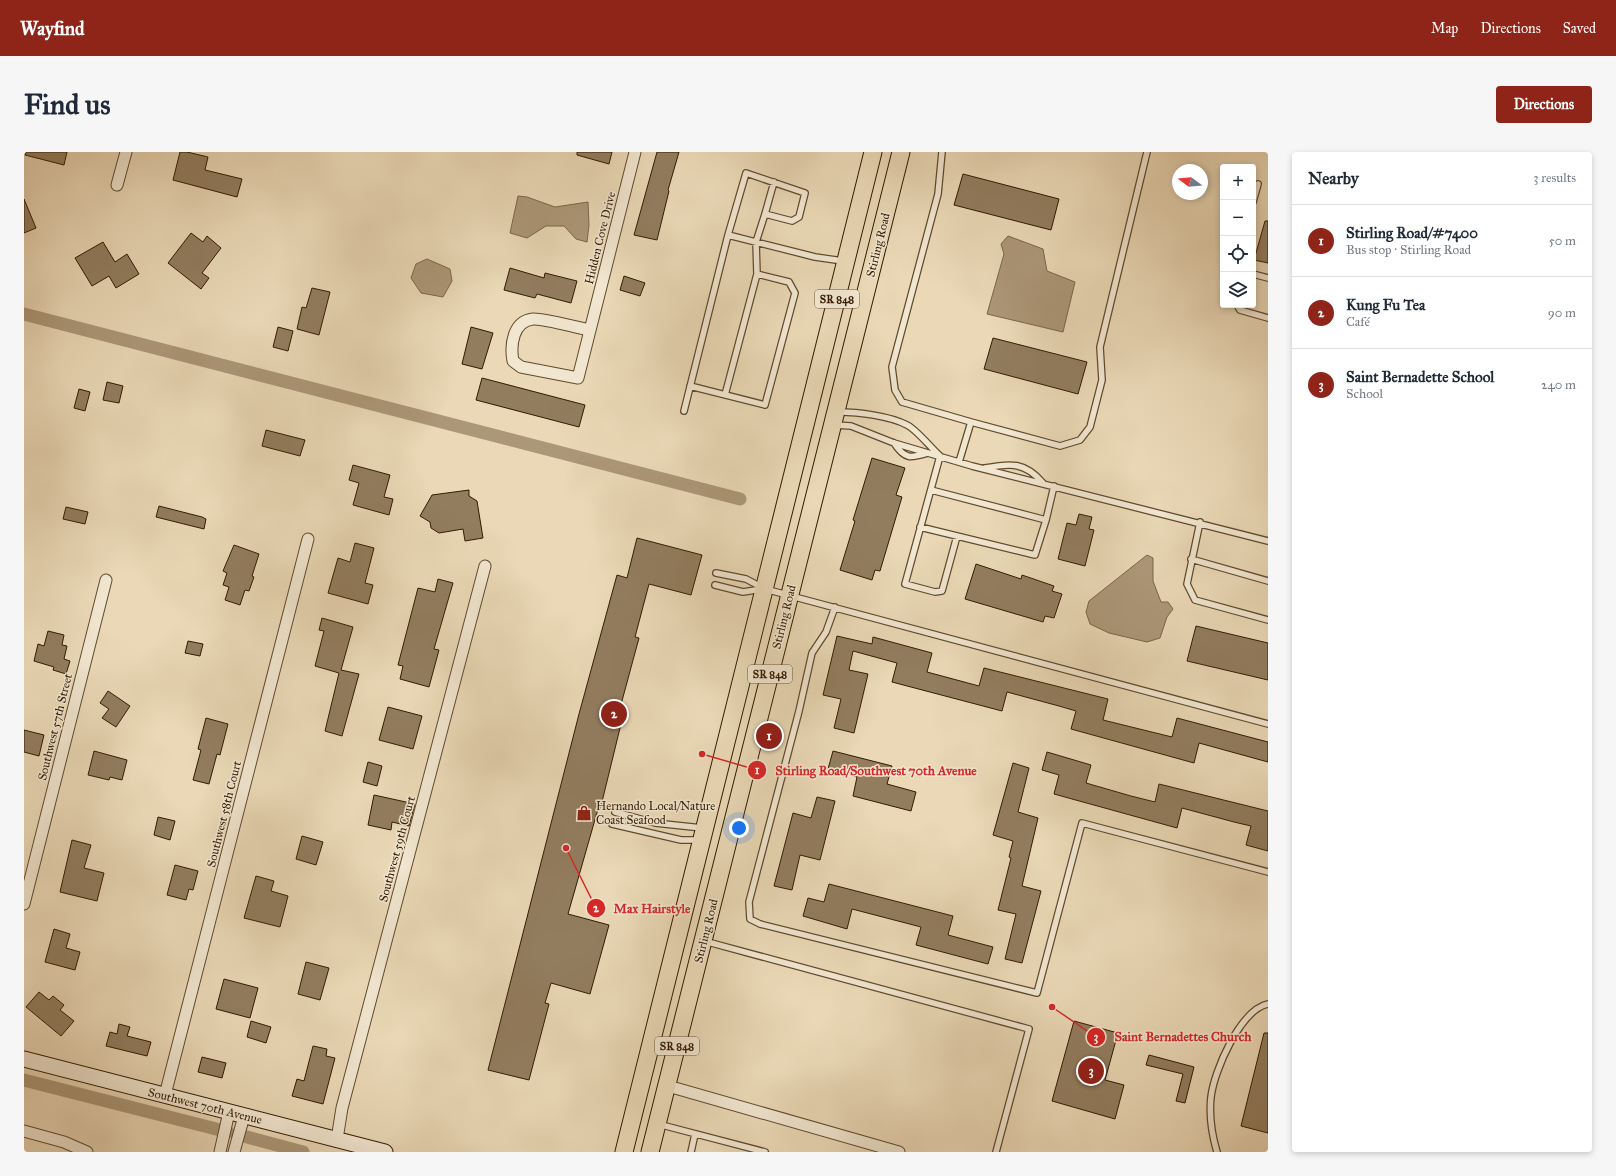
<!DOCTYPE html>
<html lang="en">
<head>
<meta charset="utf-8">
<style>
	:root { --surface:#fff; --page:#f6f6f7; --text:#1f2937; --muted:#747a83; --line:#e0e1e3; --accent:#8f2418 }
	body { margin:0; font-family:"IM FELL Great Primer",serif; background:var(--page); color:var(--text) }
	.controls { position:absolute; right:12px; top:12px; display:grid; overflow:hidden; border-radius:4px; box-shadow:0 2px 6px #0003 }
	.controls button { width:36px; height:36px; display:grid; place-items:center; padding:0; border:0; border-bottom:1px solid var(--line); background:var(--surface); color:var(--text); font:20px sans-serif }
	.compass { position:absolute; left:1148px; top:12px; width:36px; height:36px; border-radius:50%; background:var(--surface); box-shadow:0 2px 6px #0003; rotate:286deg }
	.you { position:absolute; left:715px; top:676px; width:14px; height:14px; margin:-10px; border:3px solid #fff; border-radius:50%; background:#1a73e8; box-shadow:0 0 0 6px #1a73e833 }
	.badge { display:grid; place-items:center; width:26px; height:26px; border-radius:50%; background:var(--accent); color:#fff; font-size:13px; font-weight:700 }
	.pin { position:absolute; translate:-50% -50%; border:2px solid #fff; box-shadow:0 1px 4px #0006 }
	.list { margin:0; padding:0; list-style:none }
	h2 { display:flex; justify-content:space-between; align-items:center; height:52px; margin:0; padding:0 16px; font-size:17px }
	h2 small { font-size:13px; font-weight:400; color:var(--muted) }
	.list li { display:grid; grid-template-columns:26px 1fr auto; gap:12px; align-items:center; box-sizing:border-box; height:72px; padding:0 16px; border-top:1px solid var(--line) }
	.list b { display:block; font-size:15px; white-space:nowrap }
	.list p { margin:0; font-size:13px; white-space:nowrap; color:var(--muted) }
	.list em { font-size:13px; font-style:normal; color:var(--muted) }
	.icon { flex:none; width:22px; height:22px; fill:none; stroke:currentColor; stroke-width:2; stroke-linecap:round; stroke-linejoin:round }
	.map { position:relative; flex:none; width:1244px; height:1000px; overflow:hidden; border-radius:4px }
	header { display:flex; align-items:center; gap:24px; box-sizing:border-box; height:56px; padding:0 20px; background:var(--accent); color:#fff }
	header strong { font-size:19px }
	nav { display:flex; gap:22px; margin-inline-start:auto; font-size:14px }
	.intro { display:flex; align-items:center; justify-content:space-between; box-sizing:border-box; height:96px; padding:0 24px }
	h1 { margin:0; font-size:28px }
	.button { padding:10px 18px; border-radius:4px; background:var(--accent); color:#fff; font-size:14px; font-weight:700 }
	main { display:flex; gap:24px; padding:0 24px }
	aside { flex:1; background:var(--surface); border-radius:4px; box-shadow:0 2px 6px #0003 }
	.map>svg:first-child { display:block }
	.water { fill:#ac9778; stroke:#7c6548 }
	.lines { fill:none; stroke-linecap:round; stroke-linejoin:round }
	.canal { stroke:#ac9778; stroke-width:13 }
	.building { fill:#927d5f; stroke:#331a00 }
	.lane-casing { stroke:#614a2e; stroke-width:8 }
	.street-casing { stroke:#614a2e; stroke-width:13 }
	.secondary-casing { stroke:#331a00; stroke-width:17 }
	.primary-casing { stroke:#331a00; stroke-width:19 }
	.lane { stroke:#f1e6d0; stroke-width:5.5 }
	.street { stroke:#f1e6d0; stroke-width:11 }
	.secondary { stroke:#f1e6d0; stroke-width:15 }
	.primary { stroke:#ead8b6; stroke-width:17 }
	.labels { text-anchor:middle; stroke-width:3; stroke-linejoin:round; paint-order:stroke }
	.shield { fill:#f1e6d0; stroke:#6c573e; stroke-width:1 }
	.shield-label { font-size:11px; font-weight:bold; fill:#331a00 }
	.street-label { font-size:12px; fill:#331a00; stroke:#f1e6d0 }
	.poi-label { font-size:12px; fill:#331a00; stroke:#f1e6d0; text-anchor:start }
	.leader { fill:none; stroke:#d62828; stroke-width:1.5 }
	.callout-dot { fill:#d62828; stroke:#f1e6d0; stroke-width:1.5 }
	.mark-label { font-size:12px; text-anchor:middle; font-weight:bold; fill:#fff }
	.callout-label { font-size:13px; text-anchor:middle; font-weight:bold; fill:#d62828; stroke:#f1e6d0; stroke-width:3; stroke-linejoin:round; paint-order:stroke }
</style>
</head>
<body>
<header>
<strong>Wayfind</strong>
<nav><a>Map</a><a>Directions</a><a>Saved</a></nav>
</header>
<div class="intro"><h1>Find us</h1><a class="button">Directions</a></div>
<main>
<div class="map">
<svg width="1244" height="1000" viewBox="0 0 1244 1000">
	<rect width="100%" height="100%" fill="#ead8b6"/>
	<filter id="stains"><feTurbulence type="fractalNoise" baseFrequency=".005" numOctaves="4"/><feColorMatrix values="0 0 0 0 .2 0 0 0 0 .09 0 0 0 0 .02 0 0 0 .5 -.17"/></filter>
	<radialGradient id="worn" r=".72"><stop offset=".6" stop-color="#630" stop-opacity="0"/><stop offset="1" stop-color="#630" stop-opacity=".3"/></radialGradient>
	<path class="water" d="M494,44L503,45L531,55L564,50L565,73L563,90L552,87L540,74H522L503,86L486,81Z
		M984,84L1019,97L1023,119L1051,130L1039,180L963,162L980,102L977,92Z
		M403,107L426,117L428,129L419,145L397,141L387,126L392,112Z
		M1123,403L1129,406V429L1137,450H1144L1149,457L1143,465L1136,486L1123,490L1085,481L1066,472L1062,460L1065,449Z"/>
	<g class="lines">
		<path class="canal" d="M0,162L716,347
			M0,928L204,980
			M223,985L279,1000"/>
	</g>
	<path class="building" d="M2,0H43L40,13L1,3Z
		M156,0H163L184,5L181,18L218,27L213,45L149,28Z
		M553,0H588L585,12L553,3Z
		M633,0H655L644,38L645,39L633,88L610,83Z
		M939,22L1035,47L1027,78L930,53Z
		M0,47L12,76L0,81Z
		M1241,69H1244V111L1230,108Z
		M167,81L179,90L183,84L197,96L178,121L185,126L177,137L144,111Z
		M79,90L91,110L103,102L115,122L92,136L85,124L68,134L51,106Z
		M486,116L520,126L521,121L553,129L547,151L513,142L511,146L480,138Z
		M600,124L621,131L616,144L596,138Z
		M288,136L306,140L295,183L273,177L278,155L282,156Z
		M254,175L269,179L264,199L249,195Z
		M447,175L469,181L458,217L438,212Z
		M969,186L1063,210L1054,242L960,217Z
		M458,226L561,253L555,275L452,248Z
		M83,230L99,234L95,251L79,248Z
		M55,237L66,240L61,259L50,256Z
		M242,278L281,288L276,304L238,294Z
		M848,306L881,316L872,343L878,345L856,419L851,418L848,428L816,418L831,369L829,368Z
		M329,313L366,323L360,345L369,347L365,363L329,353L335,331L325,328Z
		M445,338V344L453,349L459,386L441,389L439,377L415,381L407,376L406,370L396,364L408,343Z
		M135,354L178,365L182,367L180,377L132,365Z
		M42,355L64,360L61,372L39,367Z
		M1055,362L1068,365L1065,377L1070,378L1061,414L1034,407L1043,371L1052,373Z
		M613,386L678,403L667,443L625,432L611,485L615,486L592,571L597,572L576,658L574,657L544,762L585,773L566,842L527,831L521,851L525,852L505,928L464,918L555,562L593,423L603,426Z
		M331,391L350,396L341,431L349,433L344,452L304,441L314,406L326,410Z
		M210,393L235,402L228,424L230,425L225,439L221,438L216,453L201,448L205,435L199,433L203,421L199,419Z
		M952,412L997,427L998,423L1030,434L1028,439L1038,442L1030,466L1021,464L1019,470L941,447Z
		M414,427L429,431L410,497L415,498L405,535L376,527L379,514L374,513L394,436L411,440Z
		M298,466L329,475L317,518L335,522L318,584L301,579L315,521L291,514L300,479L295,478Z
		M1172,474L1244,491V528L1163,509Z
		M24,479L40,483L38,493L43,494L40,507L46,509L42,522L29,518L30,515L10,509L14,492L20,494Z
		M813,484L848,492L849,485L908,501L903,520L955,534L960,516L1084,547L1079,568L1148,585L1153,566L1244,590V610L1175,591L1170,611L1047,577L1052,559L1035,554L983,540L978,559L868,530L873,511L829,499L825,518L844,522L830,581L810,576L817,547L799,543Z
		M164,489L179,492L176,504L161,501Z
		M84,539L106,554L92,575L78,566L85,557L76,551Z
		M364,555L398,564L389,597L355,588Z
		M182,566L204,572L196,603L193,602L185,632L169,628L177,598L174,597Z
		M0,578L20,583L15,604L0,600Z
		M70,599L103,608L98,628L86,625L85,628L64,623Z
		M809,599L868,614L863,632L892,640L887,659L829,644L833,625L804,617Z
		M1023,600L1067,613L1062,631L1107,644L1131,650L1135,632L1244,659V699L1222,693L1227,674L1210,670L1158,656L1153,676L1030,642L1035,623L1018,618Z
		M344,610L358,614L353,634L339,630Z
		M989,611L1005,616L994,660L1014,666L998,734L1017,739L998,811L981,807L992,762L974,758L987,706L985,705L989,689L969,683Z
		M350,643L391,652L385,674L368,670L367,678L344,673Z
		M793,645L811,649L796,708L776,703L768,738L750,734L769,661L787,666Z
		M134,665L151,669L146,688L130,683Z
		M278,684L299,690L292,713L272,707Z
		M48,688L67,693L60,716L80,721L73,749L36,740Z
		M151,713L174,719L169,738L165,737L162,748L143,743Z
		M232,724L250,729L247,739L264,744L256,775L220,766Z
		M805,732L929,764L924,783L969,795L964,812L892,793L897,775L828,757L823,777L779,764L784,746L800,750Z
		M30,777L46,782L42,796L56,800L51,818L21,810Z
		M282,810L305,816L296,848L274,842Z
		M200,827L234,836L226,866L192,857Z
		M15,840L25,848L29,844L40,853L36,858L50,869L37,884L2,855Z
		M227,869L247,875L242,891L223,885Z
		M1050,869L1094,881L1081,928L1100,933L1091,967L1028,949Z
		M95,872L106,875L103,884L127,890L123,904L82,894L86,880L93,882Z
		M1240,881H1244V981L1217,974Z
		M289,894L303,897L302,904L311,906L299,952L268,944L273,927L280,929Z
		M1125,903L1170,915L1161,951L1152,949L1159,922L1122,913Z
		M178,905L202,911L198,926L174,920Z"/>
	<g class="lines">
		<g class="lane-casing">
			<path id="lane" d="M918,0L914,42L868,215L871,238L878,250L947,270L1036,294L1056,288L1066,275L1078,228L1076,195L1123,0
				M1229,50L1234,32
				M704,83L722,21L781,41L775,65L768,69L741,62L750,30
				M1229,122L1244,126
				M1213,153L1216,158L1244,166
				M666,234L741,253L771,141L765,130L733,122L732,90L741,62
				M701,243L733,122
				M660,259L704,83L791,105L819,109
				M815,260C834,260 866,264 883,273C893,278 906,295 915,303
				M811,273L827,274L870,291L948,314L1244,389
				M870,291C881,308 887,306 904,301
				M916,304L881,432L911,440L918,439L933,384
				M935,310L947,270
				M961,316C987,311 1001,310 1019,331
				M1022,368L1030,334
				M1176,370L1163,432L1171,448L1244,468
				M896,375L1011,403L1022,368L907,338
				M1167,407L1244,429
				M692,421L722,427L741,437L1244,572
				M691,433L719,440L738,437
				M811,455L802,480L788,501L775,559L725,750L726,767L736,772L1013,841L1058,671L1244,720
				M591,660L631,671L678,676
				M588,672L657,688H676
				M680,789L1005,877L972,1000
				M634,972L741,1000
				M667,1000L671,982
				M1193,1000C1188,983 1185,963 1187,945C1190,919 1216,858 1244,852"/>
		</g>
		<g class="street-casing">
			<path id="street" d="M93,33L102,0
				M566,178C553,176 520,166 509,167C489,169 486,193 489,209L497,215L554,226L611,0
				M0,752L82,428
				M644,934L875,1000
				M141,943L284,387
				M0,979L40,990L63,1000
				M313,987L318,956L461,414
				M196,1000L205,960
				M210,1000L220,964"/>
		</g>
		<g class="secondary-casing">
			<path id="secondary" d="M0,907L361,1000"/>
		</g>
		<g class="primary-casing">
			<path id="primary" d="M600,1000L849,0
				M626,1000L877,0"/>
		</g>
		<use href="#lane" class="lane"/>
		<use href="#street" class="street"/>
		<use href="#secondary" class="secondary"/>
		<use href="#primary" class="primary"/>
	</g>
	<defs>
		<g id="shop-bare" transform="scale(1.2)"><path d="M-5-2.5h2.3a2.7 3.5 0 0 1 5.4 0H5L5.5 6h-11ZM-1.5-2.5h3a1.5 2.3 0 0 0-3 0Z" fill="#8f2418" stroke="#f1e6d0" stroke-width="2.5" paint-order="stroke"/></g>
	</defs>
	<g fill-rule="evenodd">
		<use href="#shop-bare" x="560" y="661"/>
	</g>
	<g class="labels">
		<g class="shield">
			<rect x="791" y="138" width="44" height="18" rx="3"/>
			<rect x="724" y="513" width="44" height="18" rx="3"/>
			<rect x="631" y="885" width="44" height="18" rx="3"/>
		</g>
		<g class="shield-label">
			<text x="813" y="151">SR 848</text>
			<text x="746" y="526">SR 848</text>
			<text x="653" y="898">SR 848</text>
		</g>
		<g class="street-label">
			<text transform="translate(576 86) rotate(-76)" y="4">Hidden Cove Drive</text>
			<text transform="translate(854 93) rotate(-76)" y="4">Stirling Road</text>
			<text transform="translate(760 465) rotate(-76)" y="4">Stirling Road</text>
			<text transform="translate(31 575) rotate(-76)" y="4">Southwest 57th Street</text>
			<text transform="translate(200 662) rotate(-76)" y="4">Southwest 58th Court</text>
			<text transform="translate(373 697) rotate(-75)" y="4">Southwest 59th Court</text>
			<text transform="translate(682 779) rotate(-76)" y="4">Stirling Road</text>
			<text transform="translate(181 954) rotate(14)" y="4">Southwest 70th Avenue</text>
		</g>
		<g class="poi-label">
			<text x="572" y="658">Hernando Local/Nature<tspan x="572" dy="14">Coast Seafood</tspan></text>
		</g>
	</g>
	<path class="leader" d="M678 602L733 618M542 696L572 756M1028 855L1072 885"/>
	<g class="callout-dot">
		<circle cx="678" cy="602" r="4"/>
		<circle cx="542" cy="696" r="4"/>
		<circle cx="1028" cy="855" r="4"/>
		<circle cx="733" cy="618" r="10"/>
		<circle cx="572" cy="756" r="10"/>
		<circle cx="1072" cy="885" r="10"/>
	</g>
	<g class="mark-label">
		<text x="733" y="622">1</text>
		<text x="572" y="760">2</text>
		<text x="1072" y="889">3</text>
	</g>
	<g class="callout-label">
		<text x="852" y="623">Stirling Road/Southwest 70th Avenue</text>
		<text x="628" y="761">Max Hairstyle</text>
		<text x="1159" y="889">Saint Bernadettes Church</text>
	</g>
	<rect width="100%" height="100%" filter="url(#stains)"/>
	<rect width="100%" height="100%" fill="url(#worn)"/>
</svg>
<div class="controls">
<button>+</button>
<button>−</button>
<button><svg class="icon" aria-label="locate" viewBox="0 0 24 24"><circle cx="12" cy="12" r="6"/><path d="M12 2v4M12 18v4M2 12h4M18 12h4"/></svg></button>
<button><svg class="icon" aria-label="layers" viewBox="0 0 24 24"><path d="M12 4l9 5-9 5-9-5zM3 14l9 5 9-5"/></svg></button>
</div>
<svg class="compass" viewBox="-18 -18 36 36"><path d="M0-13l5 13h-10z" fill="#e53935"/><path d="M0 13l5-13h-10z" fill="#747a83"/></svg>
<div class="you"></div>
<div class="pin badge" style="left:745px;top:584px">1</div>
<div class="pin badge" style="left:590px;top:562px">2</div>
<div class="pin badge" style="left:1067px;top:919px">3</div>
</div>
<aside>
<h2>Nearby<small>3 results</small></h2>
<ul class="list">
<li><span class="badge">1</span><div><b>Stirling Road/#7400</b><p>Bus stop · Stirling Road</p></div><em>50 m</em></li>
<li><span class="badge">2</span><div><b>Kung Fu Tea</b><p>Café</p></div><em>90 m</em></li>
<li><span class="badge">3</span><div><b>Saint Bernadette School</b><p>School</p></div><em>240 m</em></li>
</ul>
</aside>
</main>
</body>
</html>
